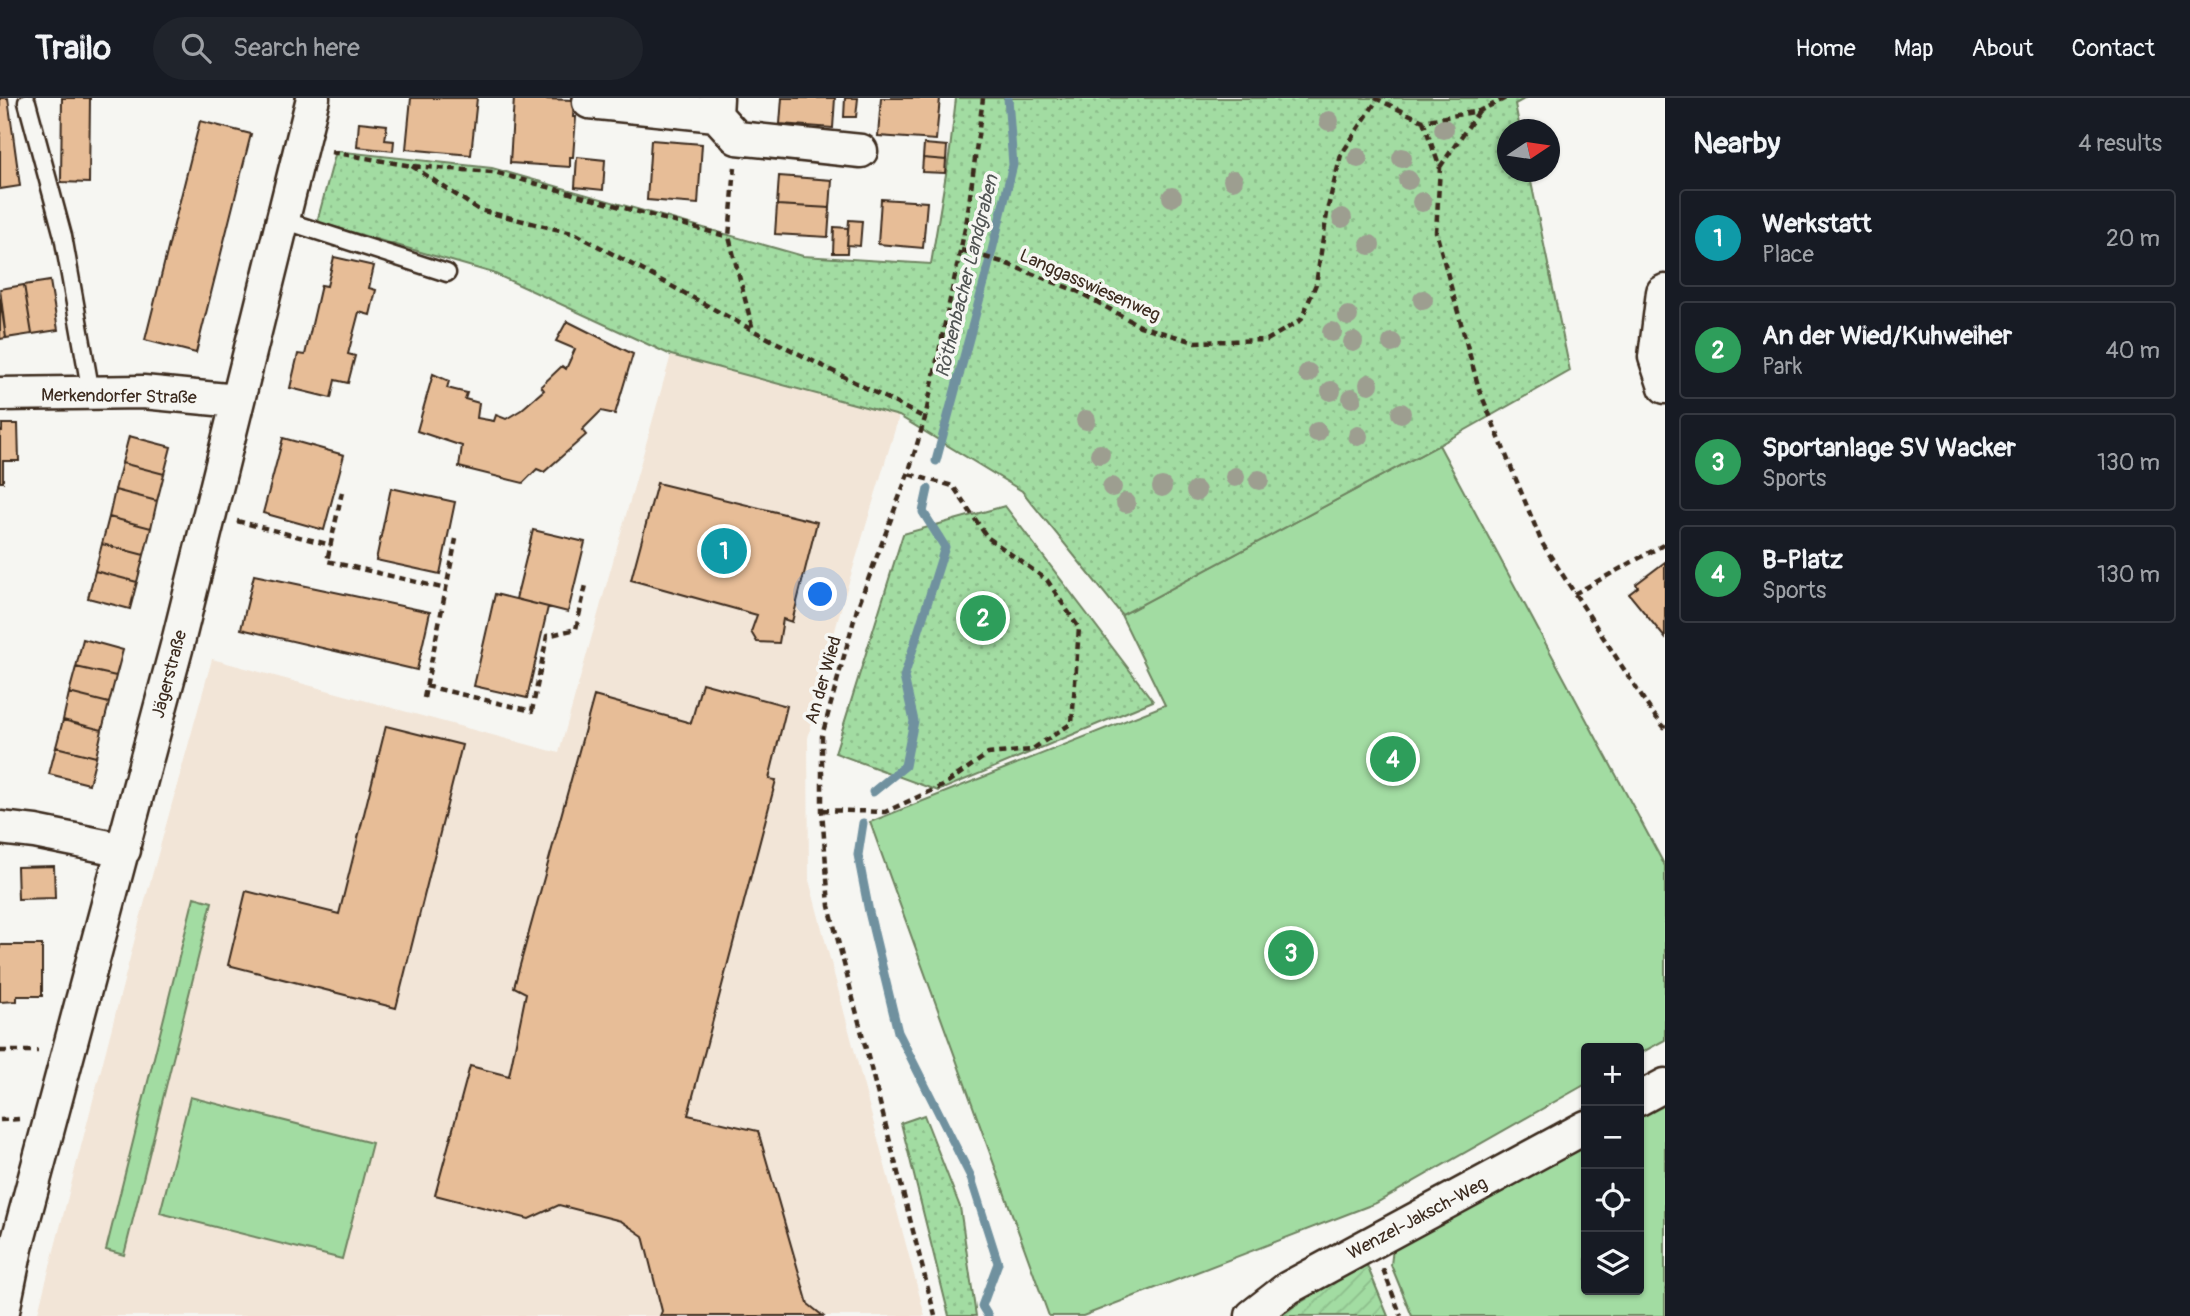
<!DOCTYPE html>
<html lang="en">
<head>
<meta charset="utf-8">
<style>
	:root { --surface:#171b24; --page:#20242c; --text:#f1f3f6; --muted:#9ea1a6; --line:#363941; --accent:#7c3aed }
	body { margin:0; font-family:Pangolin,sans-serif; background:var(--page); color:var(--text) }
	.controls { position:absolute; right:21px; bottom:21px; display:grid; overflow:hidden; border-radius:7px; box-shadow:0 2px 5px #0004 }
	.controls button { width:63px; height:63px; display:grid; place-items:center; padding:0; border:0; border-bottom:2px solid var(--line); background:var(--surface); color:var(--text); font:35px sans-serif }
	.compass { position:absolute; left:1497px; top:21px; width:63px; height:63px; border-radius:50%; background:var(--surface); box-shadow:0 2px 5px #0004; rotate:77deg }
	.you { position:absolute; left:821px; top:497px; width:24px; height:24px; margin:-18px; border:5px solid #fff; border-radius:50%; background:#1a73e8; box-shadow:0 0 0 10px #1a73e833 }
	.badge { display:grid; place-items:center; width:46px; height:46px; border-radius:50%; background:var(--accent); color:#fff; font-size:23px; font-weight:700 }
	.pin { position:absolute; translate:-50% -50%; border:4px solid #fff; box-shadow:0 2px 7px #0006 }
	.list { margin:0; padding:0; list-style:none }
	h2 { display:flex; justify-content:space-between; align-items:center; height:91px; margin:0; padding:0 28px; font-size:30px }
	h2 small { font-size:23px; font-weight:400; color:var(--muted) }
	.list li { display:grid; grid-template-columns:46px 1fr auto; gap:21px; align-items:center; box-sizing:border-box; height:98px; margin:0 14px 14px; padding:0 14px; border:2px solid var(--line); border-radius:7px }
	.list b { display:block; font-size:26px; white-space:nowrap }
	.list p { margin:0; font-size:23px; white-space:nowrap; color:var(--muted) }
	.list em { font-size:23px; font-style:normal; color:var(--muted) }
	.icon { flex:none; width:38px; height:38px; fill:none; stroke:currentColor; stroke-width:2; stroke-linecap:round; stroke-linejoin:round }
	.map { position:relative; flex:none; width:1665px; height:1218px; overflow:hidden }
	header { display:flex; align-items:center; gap:42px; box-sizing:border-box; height:98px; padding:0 35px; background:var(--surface); border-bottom:2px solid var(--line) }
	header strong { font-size:33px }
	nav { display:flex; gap:38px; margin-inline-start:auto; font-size:24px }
	.search { width:490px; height:63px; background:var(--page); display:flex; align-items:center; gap:18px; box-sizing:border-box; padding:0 24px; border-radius:38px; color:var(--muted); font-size:26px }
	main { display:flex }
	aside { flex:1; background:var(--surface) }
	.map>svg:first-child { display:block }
	.built { fill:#f2e5d7 }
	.grass { fill:#a2dca2; stroke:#6e8360; stroke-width:2 }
	.park { fill:url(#park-dots); stroke:#6e8360; stroke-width:2 }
	.garden { fill:url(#garden-furrows); stroke:#6e8360; stroke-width:2 }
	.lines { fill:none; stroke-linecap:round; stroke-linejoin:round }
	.stream { stroke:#70919f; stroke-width:9 }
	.building { fill:#e7bd97; stroke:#3b2a1e; stroke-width:2 }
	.lane-casing { stroke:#3b2a1e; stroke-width:21 }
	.street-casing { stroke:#3b2a1e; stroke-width:37 }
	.path { stroke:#3b2a1e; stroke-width:4.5; stroke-dasharray:7 5; stroke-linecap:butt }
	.lane { stroke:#f6f6f2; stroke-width:16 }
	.street { stroke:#f6f6f2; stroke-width:32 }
	.tree { fill:#9d9e90 }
	.labels { text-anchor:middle; stroke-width:7; stroke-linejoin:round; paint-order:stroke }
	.street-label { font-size:18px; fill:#3b2a1e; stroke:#f6f6f2 }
	.water-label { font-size:19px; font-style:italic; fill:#515554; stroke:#f6f6f2 }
</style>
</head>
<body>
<header>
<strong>Trailo</strong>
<div class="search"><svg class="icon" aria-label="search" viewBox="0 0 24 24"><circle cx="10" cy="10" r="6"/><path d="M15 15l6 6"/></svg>Search here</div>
<nav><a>Home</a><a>Map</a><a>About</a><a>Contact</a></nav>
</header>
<main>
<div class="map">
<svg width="1665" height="1218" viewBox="0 0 1665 1218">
	<defs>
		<pattern id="park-dots" width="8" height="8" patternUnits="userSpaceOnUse" patternTransform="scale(1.75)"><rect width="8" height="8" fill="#a2dca2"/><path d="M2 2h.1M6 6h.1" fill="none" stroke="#8cbd8b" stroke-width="1.8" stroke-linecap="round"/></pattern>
		<pattern id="garden-furrows" width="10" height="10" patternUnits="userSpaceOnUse" patternTransform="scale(1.75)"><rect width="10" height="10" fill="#a2dca2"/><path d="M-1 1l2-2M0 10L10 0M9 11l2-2" fill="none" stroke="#8cbd8b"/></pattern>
	</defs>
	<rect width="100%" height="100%" fill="#f6f6f2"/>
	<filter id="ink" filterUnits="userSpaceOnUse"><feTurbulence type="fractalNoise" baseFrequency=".0143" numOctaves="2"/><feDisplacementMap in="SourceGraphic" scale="14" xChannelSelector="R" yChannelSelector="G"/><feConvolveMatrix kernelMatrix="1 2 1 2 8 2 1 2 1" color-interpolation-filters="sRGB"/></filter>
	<g filter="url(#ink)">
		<path class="built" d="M671,257L899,318L839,517L808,640L809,782L925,1218H37L140,821L212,561L559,655Z"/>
		<path class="grass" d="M1439,347L1665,768V942L1639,956V950H1586V986L1376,1105L1083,1218H1049L870,724L1165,607L1121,517Z
			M194,799L212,804L124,1157L106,1152Z
			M190,999L372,1045L342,1161L160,1115Z
			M1665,1000V1218H1412L1391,1167L1393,1150L1586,1044V1192H1639V1015Z"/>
		<path class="park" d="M956,0H1526L1515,6L1520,31L1507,32V74H1529L1570,273L1439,347L1122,517L1022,393L899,318L671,257L493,175L317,124L336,53L492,70L803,158L931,166L950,52Z
			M1005,408L1153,603L938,693L835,655L903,436Z
			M924,1017L960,1109L976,1218H949L901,1025Z"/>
		<path class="garden" d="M1366,1165L1388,1218H1278Z"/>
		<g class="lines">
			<path class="stream" d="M936,363L985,181L1013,67L1008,0
				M873,694L905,668L914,623L904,579L945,449L923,414L928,391
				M863,725L858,757L869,814L898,934L970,1077L998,1165L982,1208L988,1218"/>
		</g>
		<path class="building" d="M0,0H8L20,88L0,91Z
			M62,0H90L89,85L61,84Z
			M411,0H477L471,57L406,51Z
			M514,0L574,2L573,19H576L573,59H570V69L510,65Z
			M782,0H835L833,30L780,26Z
			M845,0H858L856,19H844Z
			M881,0H940L936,42L878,38Z
			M200,23L251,36L196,255L145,242Z
			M359,24L387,27L385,42L394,43L393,53L357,49Z
			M651,42L702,46L698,106L647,102Z
			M924,46L947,48L946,62L923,60Z
			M577,59L605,62L603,92L575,89Z
			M923,60L946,62L945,75L922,74Z
			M779,78L832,82L830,110L777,107Z
			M881,101L927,104L923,150L878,146Z
			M777,107L830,110L828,139L775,136Z
			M849,122L862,123L860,148L847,147Z
			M834,129L848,130L847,155H833Z
			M334,159L374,168L369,190L376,192L370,217L359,214L348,256L355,258L348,285L335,282L331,300L290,290L298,256L305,257L321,187L327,188Z
			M50,183L58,232L32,236L24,187Z
			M24,187L32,236L6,240L0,191Z
			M0,200L6,240L0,241Z
			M567,223L633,256L615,316L601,313L582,332L586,337L544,374L537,371L523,385L459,369L462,348L417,333L433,276L449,283L447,290L467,295L465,301L479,305L477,320L494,323L496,317L506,321L521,312L544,292L541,288L562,268L566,271L575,251L556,243Z
			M2,326H18L19,363H3V384H0V333H2Z
			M129,338L171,349L164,376L122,365Z
			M283,340L344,357L324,432L263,415Z
			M122,365L164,376L157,403L115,392Z
			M657,385L817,424L792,524L783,521L779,545L757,544L751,534L757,517L631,482Z
			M391,390L455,404L440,476L376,462Z
			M115,392L157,403L151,430L109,419Z
			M109,419L151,430L144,457L102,446Z
			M533,432L585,444L568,514L516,501Z
			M102,446L144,457L137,484L95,473Z
			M1665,464V540L1629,496L1638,489L1636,486Z
			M95,473L137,484L130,511L88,500Z
			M254,477L430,514L417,572L241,531Z
			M495,496L548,509L527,600L474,588Z
			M83,541L123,552L116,578L76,569Z
			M76,569L116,578L109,605L69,595Z
			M702,585L787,608L769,681L776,682L688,1017L758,1033L808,1206L823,1218H660L662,1213L643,1138L621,1123L559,1107L529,1121L435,1097L470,968L509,978L526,895L514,889L594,598L691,625Z
			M69,595L109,605L102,632L63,622Z
			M63,622L102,632L96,659L56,649Z
			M386,628L462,647L396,910L228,867L246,793L339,816Z
			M56,649L96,659L89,686L49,676Z
			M54,768L55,800L18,801L17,769Z
			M0,847H42V898H17V903L0,904Z"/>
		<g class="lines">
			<g class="lane-casing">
				<path id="lane" d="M27,4L63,138L91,295
					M283,122L447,175"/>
			</g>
			<g class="street-casing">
				<path id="street" d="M717,0L716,17L737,40L861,53
					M589,4L716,17
					M1665,193L1663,194L1655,259L1665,289
					M0,296L143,294L237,303
					M0,730L35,734L124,752
					M1639,1001L1665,987
					M2,1218L16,1150L179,540L313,0
					M1252,1218L1288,1190L1586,1029"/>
			</g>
			<path class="path" d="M1375,0L1423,23L1479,13L1506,0
				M1423,23L1440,70L1436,134L1479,291L1542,445L1651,613L1665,630
				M331,54L412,68L494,74L729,139
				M412,68L479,112L576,136L754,233L925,320
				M735,69L729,139L753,232
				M1440,69L1479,13
				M961,152L1002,164L1079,194L1140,228L1195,244L1267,242L1301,222L1316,186L1328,109L1341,57L1377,2
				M342,394L327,463L446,491
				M237,423L331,447
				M1574,496L1665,446
				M426,588L532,613L547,538L576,531L586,487
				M424,600L456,441
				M822,712L885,714L942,688L988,656L1031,652L1072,625L1079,530L1047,482L987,439L953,388L908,376
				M0,953H38
				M0,1022L20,1021
				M1383,1171L1401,1218
				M935,1218L829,808L822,712V638L857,511L908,376L925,320L967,121L983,0"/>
			<use href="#lane" class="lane"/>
			<use href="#street" class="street"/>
		</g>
		<g class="tree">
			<circle cx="1329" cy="23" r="10"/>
			<circle cx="1444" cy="31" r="10"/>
			<circle cx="1358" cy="60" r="10"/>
			<circle cx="1402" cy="60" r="10"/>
			<circle cx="1233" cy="82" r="10"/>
			<circle cx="1408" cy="82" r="10"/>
			<circle cx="1172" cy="99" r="10"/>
			<circle cx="1422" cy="104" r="10"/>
			<circle cx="1342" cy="120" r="10"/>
			<circle cx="1370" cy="147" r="10"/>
			<circle cx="1423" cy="202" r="10"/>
			<circle cx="1348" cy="218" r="10"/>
			<circle cx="1332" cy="234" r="10"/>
			<circle cx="1353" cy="244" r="10"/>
			<circle cx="1392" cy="245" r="10"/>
			<circle cx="1308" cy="275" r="10"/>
			<circle cx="1369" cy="286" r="10"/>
			<circle cx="1331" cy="293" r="10"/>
			<circle cx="1352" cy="300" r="10"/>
			<circle cx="1401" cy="315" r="10"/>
			<circle cx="1086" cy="322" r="10"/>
			<circle cx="1317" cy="334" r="10"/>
			<circle cx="1358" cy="338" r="10"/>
			<circle cx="1100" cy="356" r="10"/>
			<circle cx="1235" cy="379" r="10"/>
			<circle cx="1259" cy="382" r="10"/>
			<circle cx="1112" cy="389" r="10"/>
			<circle cx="1162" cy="389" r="10"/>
			<circle cx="1196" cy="393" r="10"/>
			<circle cx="1126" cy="405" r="10"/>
		</g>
	</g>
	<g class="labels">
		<g class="street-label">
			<text transform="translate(1090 187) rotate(24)" y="6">Langgasswiesenweg</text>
			<text transform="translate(119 298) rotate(1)" y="6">Merkendorfer Straße</text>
			<text transform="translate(169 576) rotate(-75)" y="6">Jägerstraße</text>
			<text transform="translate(823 582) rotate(-74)" y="6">An der Wied</text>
			<text transform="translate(1417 1120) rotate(-28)" y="6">Wenzel-Jaksch-Weg</text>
		</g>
		<g class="water-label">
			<text transform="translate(966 178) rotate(-76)" y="7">Röthenbacher Landgraben</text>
		</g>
	</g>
</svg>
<div class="controls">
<button>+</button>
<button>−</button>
<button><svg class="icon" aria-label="locate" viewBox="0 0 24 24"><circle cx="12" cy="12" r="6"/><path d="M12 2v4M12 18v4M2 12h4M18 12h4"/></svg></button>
<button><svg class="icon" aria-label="layers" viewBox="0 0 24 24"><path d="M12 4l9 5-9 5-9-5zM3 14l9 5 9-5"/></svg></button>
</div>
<svg class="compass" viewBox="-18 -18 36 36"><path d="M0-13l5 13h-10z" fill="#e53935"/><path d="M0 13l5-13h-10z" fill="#9ea1a6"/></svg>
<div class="you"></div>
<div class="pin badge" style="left:724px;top:453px;background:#0f9aa8">1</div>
<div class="pin badge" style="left:983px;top:520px;background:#2e9e5b">2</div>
<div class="pin badge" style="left:1291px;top:855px;background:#2e9e5b">3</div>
<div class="pin badge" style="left:1393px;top:661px;background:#2e9e5b">4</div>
</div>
<aside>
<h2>Nearby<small>4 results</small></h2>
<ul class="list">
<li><span class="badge" style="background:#0f9aa8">1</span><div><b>Werkstatt</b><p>Place</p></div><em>20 m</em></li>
<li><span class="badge" style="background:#2e9e5b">2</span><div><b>An der Wied/Kuhweiher</b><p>Park</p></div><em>40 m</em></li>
<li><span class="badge" style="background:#2e9e5b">3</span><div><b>Sportanlage SV Wacker</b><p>Sports</p></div><em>130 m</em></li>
<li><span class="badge" style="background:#2e9e5b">4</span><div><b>B-Platz</b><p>Sports</p></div><em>130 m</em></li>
</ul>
</aside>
</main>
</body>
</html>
